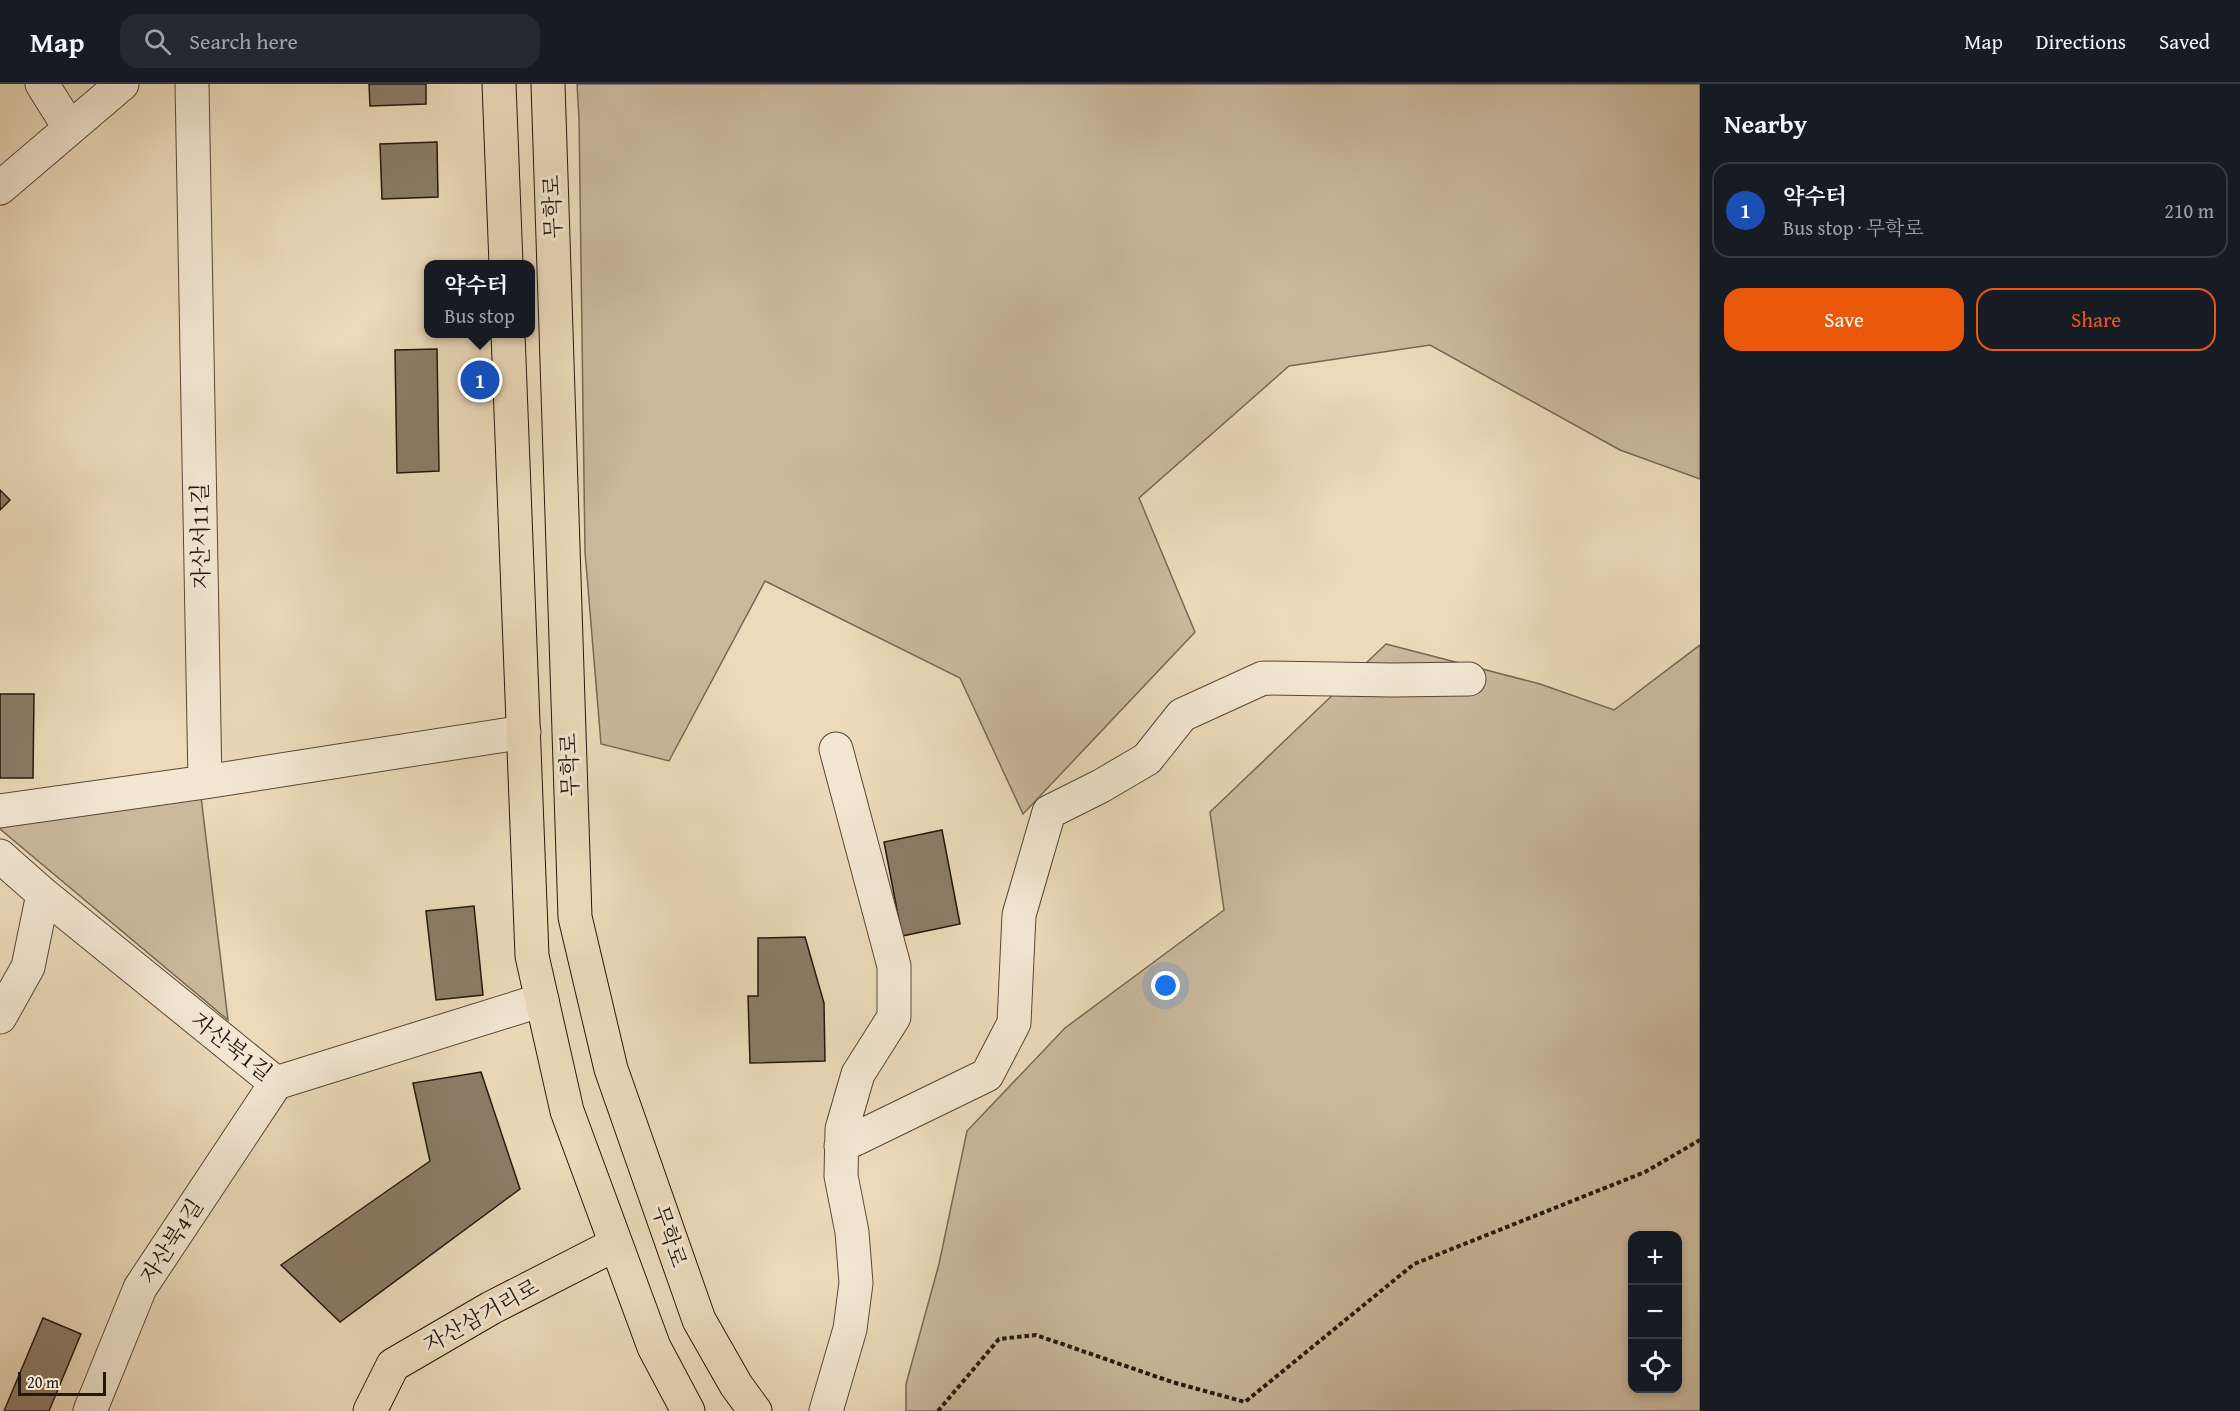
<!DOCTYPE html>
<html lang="en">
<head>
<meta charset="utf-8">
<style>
	:root { --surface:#171b24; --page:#242831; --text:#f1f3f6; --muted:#9ea1a6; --line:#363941; --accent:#ea580c }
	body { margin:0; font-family:"Gentium Book Plus","Noto Serif KR",serif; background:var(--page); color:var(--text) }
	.controls { position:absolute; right:18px; bottom:18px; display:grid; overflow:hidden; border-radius:12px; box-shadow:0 3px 9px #0003 }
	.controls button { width:54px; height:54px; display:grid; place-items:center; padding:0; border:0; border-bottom:2px solid var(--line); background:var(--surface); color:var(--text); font:30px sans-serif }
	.scale { position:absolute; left:18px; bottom:15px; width:88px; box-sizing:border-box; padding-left:6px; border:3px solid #24170e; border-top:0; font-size:16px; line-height:21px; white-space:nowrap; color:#24170e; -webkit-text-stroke:4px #f3e7d2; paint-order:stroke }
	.you { position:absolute; left:1166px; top:902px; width:21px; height:21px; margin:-15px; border:4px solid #fff; border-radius:50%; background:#1a73e8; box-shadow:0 0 0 9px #1a73e833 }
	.badge { display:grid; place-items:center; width:39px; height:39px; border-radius:50%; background:var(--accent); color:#fff; font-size:20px; font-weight:700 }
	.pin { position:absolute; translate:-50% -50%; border:3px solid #fff; box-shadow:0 2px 6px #0006 }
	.popup { position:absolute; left:424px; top:176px; width:111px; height:78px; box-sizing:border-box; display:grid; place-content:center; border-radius:12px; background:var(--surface); filter:drop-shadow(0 2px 4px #0005); font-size:20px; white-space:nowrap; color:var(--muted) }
	.popup b { font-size:22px; color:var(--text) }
	.popup::after { content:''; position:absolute; left:50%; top:100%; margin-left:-12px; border:12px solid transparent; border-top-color:var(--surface) }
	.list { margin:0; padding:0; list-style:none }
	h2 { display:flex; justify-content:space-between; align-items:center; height:78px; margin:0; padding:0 24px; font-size:26px }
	h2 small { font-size:20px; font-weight:400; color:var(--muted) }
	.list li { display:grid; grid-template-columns:39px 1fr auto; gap:18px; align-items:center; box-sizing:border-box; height:96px; margin:0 12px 12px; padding:0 12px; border:2px solid var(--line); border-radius:18px }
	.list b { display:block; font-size:22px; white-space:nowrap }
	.list p { margin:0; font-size:20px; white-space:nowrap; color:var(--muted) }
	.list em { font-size:20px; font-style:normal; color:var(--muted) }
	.actions { display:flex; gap:12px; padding:18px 24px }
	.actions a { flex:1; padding:14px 0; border:2px solid var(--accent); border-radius:18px; text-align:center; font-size:21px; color:var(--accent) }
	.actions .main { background:var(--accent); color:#fff }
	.icon { flex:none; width:33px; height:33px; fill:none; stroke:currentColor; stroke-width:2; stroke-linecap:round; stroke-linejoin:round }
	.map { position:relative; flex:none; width:1700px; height:1327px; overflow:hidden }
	header { display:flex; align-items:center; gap:36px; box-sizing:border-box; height:84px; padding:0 30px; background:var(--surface); border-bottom:2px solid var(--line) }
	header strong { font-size:28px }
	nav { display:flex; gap:33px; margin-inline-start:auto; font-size:21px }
	.search { width:420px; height:54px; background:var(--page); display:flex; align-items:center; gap:15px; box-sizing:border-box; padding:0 21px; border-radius:18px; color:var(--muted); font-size:22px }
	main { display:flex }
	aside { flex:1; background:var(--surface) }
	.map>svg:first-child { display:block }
	.green { fill:#cab99d; stroke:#776856; stroke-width:1.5; fill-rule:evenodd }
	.building { fill:#8c7c67; stroke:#24170e; stroke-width:1.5 }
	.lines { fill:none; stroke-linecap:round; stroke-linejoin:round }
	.minor-casing { stroke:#564839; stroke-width:35 }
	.major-casing { stroke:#24170e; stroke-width:35 }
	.path { stroke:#24170e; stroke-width:4; stroke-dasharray:4.5 3; stroke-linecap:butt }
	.minor { stroke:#f3e7d2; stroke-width:33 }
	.major { stroke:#ecdaba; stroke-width:33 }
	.labels { text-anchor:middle; stroke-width:6; stroke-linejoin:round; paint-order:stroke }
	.street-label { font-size:22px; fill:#24170e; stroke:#f3e7d2 }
</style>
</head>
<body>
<header>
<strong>Map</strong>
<div class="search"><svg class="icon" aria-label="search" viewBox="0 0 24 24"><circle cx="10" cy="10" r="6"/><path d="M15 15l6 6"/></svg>Search here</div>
<nav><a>Map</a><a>Directions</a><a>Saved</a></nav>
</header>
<main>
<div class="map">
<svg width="1700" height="1327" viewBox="0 0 1700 1327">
	<rect width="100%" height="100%" fill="#ecdaba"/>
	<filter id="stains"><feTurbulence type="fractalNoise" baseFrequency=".00333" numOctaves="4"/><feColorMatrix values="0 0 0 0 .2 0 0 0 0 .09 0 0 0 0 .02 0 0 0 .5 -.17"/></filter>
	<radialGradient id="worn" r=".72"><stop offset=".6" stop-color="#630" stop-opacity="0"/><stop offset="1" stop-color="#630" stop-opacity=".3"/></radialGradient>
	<path class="green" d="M577,0H1700V395L1620,366L1430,261L1289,282L1139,414L1195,548L1023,730L960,594L765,497L669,677L601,660L585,468L579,34Z
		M1386,560L1540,600L1614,626L1700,561V1327H906V1300L939,1180L967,1047L1065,944L1224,826L1210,728ZM1632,1152H1678V1304H1632Z
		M199,696L228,936L0,745V721Z"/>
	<path class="building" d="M369,0H426V20L370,22Z
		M437,58L438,113L382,115L380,60Z
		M437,265L439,387L397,389L395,266Z
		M0,406L10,416L0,426Z
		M0,610H34L33,694H0Z
		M942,746L960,840L902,852L884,758Z
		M474,822L483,911L436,916L426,827Z
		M805,853L824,919L825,977L750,979L748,912H758V854Z
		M481,988L520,1105L340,1238L281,1181L430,1077L413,999Z
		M43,1234L81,1250L49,1327H4Z"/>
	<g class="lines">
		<g class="minor-casing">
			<path id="minor" d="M42,0L69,43
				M192,0L205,698
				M0,104L122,0
				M0,727L205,698L524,648
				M0,772L43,810L276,999L542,916
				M0,933L28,883L43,810
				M841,1062L987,991L1014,939L1019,831L1049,728L1101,702L1147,675L1182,631L1263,594L1393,596L1469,595
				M90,1327L140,1204L276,999
				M826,1327L850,1245L856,1199L852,1148L841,1092L842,1045L858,990L894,933V882L836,665"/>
		</g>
		<g class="major-casing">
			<path id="major" d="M499,0L506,180
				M548,0L575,833L611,985L699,1236L736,1301L755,1327
				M508,250L532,872L567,1027L654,1263L688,1327
				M370,1327L393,1281L491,1224L616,1160"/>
		</g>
		<path class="path" d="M938,1327L999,1255L1036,1251L1172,1298L1245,1318L1414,1180L1645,1088L1700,1056"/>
		<use href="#minor" class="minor"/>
		<use href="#major" class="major"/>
	</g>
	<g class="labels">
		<g class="street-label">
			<text transform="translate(552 123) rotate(-92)" y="8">무학로</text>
			<text transform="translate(200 452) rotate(-91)" y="8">자산서11길</text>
			<text transform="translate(569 681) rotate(-92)" y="8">무학로</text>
			<text transform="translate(232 962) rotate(38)" y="8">자산북1길</text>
			<text transform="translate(670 1152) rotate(71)" y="8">무학로</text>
			<text transform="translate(171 1157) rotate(-57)" y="8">자산북4길</text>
			<text transform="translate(481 1231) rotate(-29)" y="8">자산삼거리로</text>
		</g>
	</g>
	<rect width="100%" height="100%" filter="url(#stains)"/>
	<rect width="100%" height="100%" fill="url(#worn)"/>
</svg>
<div class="controls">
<button>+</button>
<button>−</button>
<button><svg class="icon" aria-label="locate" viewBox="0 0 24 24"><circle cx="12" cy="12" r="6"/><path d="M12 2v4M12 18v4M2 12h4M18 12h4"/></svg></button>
</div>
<div class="scale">20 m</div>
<div class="you"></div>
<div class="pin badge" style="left:480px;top:296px;background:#1a4fb4">1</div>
<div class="popup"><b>약수터</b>Bus stop</div>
</div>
<aside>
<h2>Nearby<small></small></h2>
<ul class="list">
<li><span class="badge" style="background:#1a4fb4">1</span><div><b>약수터</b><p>Bus stop · 무학로</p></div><em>210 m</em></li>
</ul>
<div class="actions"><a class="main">Save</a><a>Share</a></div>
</aside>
</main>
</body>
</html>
